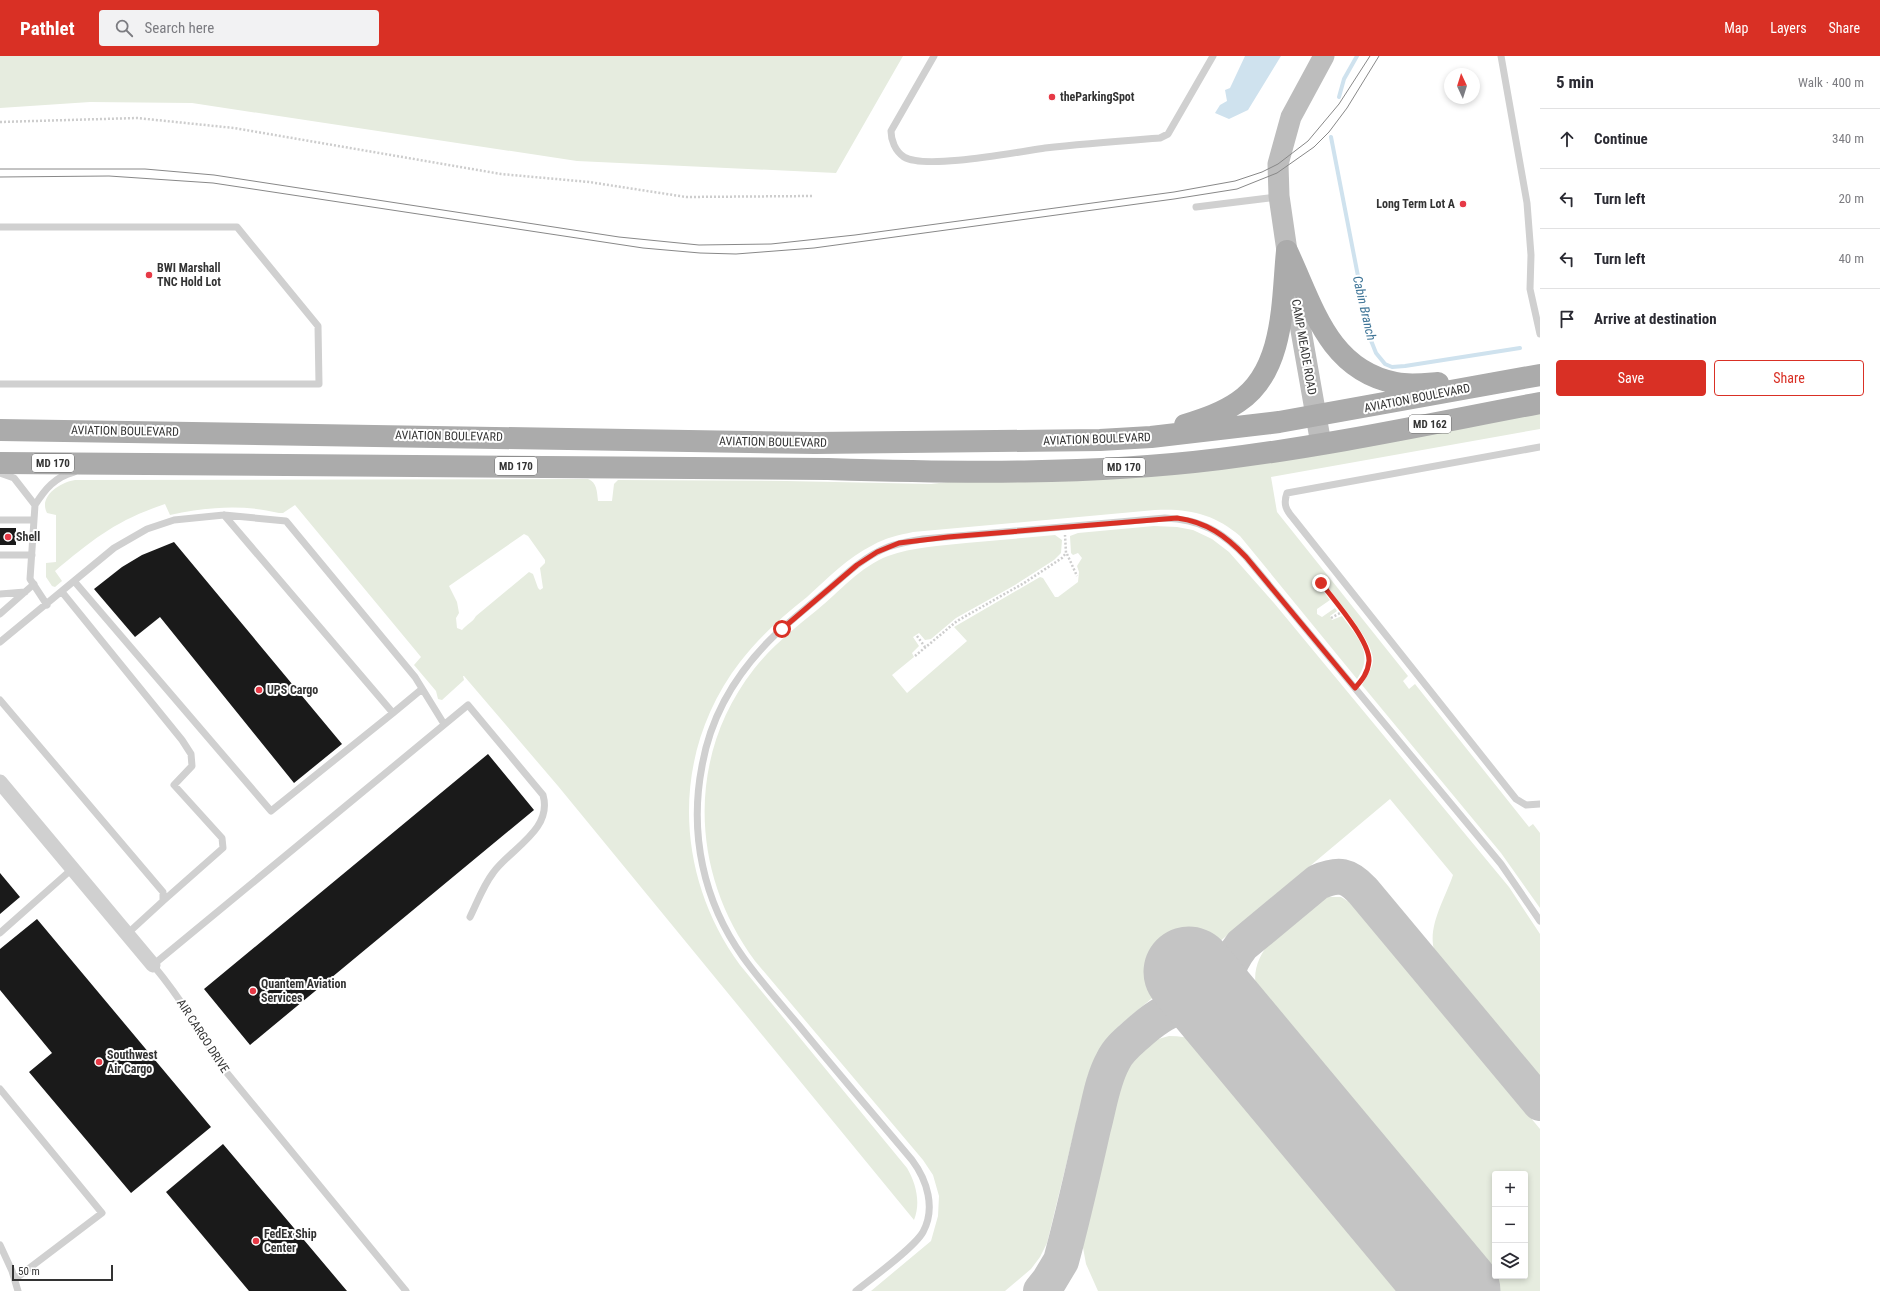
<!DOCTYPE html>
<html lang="en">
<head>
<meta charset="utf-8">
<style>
	:root { --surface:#fff; --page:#f2f2f3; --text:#2b2b33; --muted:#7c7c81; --line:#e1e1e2; --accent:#d93025 }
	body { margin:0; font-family:"Roboto Condensed",sans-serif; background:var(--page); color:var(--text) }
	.controls { position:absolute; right:12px; bottom:12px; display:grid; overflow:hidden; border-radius:4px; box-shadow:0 2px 6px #0003 }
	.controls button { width:36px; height:36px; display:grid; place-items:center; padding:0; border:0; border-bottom:1px solid var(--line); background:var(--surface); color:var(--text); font:20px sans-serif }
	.compass { position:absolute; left:1444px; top:12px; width:36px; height:36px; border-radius:50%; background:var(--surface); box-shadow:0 2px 6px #0003; rotate:356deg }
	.scale { position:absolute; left:12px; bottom:10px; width:101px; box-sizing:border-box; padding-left:4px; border:2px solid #333; border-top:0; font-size:11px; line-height:14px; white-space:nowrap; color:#333; -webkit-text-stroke:3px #fff; paint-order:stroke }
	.stop { position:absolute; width:12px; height:12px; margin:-9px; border:3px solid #d93025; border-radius:50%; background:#fff }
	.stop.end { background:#d93025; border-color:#fff; box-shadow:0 1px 4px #0008 }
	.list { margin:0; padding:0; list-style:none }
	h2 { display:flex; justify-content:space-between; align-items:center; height:52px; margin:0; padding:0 16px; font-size:17px }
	h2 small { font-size:13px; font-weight:400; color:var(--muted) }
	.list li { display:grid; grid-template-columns:26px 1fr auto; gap:12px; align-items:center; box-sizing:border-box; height:60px; padding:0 16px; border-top:1px solid var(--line) }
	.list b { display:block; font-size:15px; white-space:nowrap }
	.list em { font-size:13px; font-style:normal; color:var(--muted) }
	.actions { display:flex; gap:8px; padding:12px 16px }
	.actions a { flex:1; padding:9px 0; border:1px solid var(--accent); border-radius:4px; text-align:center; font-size:14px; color:var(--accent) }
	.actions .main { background:var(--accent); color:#fff }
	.icon { flex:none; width:22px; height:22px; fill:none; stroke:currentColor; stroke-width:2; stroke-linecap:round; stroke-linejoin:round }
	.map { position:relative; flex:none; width:1540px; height:1235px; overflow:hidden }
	header { display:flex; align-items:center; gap:24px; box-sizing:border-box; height:56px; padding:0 20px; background:var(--accent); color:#fff }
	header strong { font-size:19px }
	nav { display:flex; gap:22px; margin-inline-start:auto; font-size:14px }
	.search { width:280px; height:36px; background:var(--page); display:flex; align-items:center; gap:10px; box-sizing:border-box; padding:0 14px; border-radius:4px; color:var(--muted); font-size:15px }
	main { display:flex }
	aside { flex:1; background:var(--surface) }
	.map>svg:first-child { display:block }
	.green { fill:#e6ecdf; fill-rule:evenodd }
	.water { fill:#cfe2ee }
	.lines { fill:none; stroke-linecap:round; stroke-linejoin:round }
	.stream { stroke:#cfe2ee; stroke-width:4 }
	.taxiway { stroke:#c4c4c4; stroke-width:36 }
	.runway { stroke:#c4c4c4; stroke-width:91 }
	.building { fill:#1a1a1a }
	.path { stroke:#cdcdcd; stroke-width:2.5; stroke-dasharray:2 2; stroke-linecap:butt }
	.service { stroke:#d0d0d0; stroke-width:7 }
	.minor { stroke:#d0d0d0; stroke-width:15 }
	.secondary { stroke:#bdbdbd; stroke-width:21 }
	.primary { stroke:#ababab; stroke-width:22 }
	.tram { stroke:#888; stroke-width:1 }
	.route { stroke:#d93025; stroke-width:5 }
	.poi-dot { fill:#e63946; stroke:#fff; stroke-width:1.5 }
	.labels { text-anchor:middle; stroke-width:4; stroke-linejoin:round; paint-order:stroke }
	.shield { fill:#fff; stroke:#707070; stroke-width:1 }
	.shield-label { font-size:11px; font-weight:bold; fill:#333 }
	.poi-label { font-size:12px; font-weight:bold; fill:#333; stroke:#fff; text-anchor:start }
	.street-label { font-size:12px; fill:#333; stroke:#fff }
	.water-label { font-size:13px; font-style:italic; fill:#3f7597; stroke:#fff }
</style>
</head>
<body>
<header>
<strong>Pathlet</strong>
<div class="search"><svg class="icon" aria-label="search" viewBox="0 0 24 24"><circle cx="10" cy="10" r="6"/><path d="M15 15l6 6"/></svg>Search here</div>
<nav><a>Map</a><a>Layers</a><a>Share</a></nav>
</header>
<main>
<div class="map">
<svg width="1540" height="1235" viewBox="0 0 1540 1235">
	<rect width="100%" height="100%" fill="#fff"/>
	<path class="green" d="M0,0H903L836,117L577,105L192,47L90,46L0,52Z
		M1540,355V373L1271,421L1277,456L1408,620L1403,625L1409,633L1415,628L1529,771L1533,768L1540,777V852L1501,797L1362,629C1366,621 1373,613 1373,603C1372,583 1335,541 1322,525L1318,528L1330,544L1317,553V558L1322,561L1335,552L1337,555L1330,560L1332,564L1342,560C1357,581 1375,597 1357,623L1240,480C1215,458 1188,452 1155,454L913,476C899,479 885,482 873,489C848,501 827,523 807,541C782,561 759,581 740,606C670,697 674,819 740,909L907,1112C916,1127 921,1147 914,1164L558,730L464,620H463L464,624L442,644L438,643L436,635L414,609L421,601L295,449L283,457H279C242,448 207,451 170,459L165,448C117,464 93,483 55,515L62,525L55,531L52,530L46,521V507L56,506V459L47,457C38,440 61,426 75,424L588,423C597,426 597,436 598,445H612L614,428L618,424L786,425L931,428ZM524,478L528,480L545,504V507L540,512L543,532L540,534L538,532L533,518L529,516L476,560C473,566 467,568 462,574L457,572L456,562L459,557L457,546L449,530Z
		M1154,470L1177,471L1193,474L1212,483L1229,496L1274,547L1509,831L1540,878V1022L1435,897C1426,872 1445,843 1453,819L1390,743L1120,969C1105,984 1095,1000 1088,1019L1047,1187L1040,1201L1031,1213L1005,1235H871L931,1185L938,1160L939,1140L933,1119L923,1104L755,905C690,817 686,700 754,613C772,590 795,572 817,554C839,536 861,510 888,500C913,491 940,490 966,487C996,484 1026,482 1055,479L1062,484L1061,497L1054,504L1015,529L956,562L931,583L925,584L919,577L913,581L919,590L912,597L914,601L892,619L907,637L967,585L954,571L1040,521L1043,522L1055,541H1058L1078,526L1079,516L1077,510L1082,502L1078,497L1073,499L1071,497L1070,480L1078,477Z
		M1327,841H1341L1354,849L1540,1073V1235H1496L1264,954C1243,913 1262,890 1294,864C1304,855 1314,846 1327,841ZM1495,1118H1525V1220H1495Z
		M1169,980C1191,980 1206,987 1222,1001L1417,1235H1098L1086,1208L1082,1186L1117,1033C1126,1003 1139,987 1169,980Z"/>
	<path class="water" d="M1245,0H1281L1248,54L1229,63L1215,57L1220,49L1227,45L1225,34L1230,32Z"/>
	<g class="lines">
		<path class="stream" d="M1339,41L1344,23L1357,0
			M1331,81L1370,282L1376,297L1385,308L1392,311L1405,310L1520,292"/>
		<path class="taxiway" d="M1227,961C1221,933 1224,912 1242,889L1318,826C1339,817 1348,819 1363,835L1540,1047
			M1041,1235L1049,1225L1061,1205C1073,1161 1083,1116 1093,1072C1099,1050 1102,1025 1113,1005C1118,994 1128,986 1137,978C1169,949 1187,943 1227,961"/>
		<path class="runway" d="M1189,916L1455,1235"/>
	</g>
	<path class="building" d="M0,472H16V489H0Z
		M174,486L342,688L294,727L160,561L135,581L94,533L122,511L142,499Z
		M488,698L534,754L250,989L204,933Z
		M0,817L20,841L0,858Z
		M37,863L211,1071L131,1137L29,1016L52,997L0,934V893Z
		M223,1088L347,1235H249L166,1136Z"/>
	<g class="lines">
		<path class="path" d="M0,66L137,62L234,72L501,118L589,126L686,141L812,140
			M1067,498L1077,520
			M1321,527C1334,544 1365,580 1368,600C1370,609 1366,619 1360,626
			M1331,562L1342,556
			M917,580L925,591
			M915,600L957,565L1024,527L1062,502L1066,497L1065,479"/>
		<path class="service" d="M934,0L891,75C891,84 895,95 904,101C925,114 1017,96 1045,92C1083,88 1122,85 1160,82L1168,78L1213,0
			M1501,0L1527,147L1531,199L1530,233L1540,278
			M1196,151L1277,141
			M0,171H237L318,270L319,328H0
			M1540,391L1287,437C1283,448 1286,454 1293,462L1516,743L1526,749L1540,748
			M0,417L14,422L35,449C45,433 55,421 74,416
			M35,449L30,523L47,549
			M224,459L393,657L422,633
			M0,464H34
			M0,499H32
			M74,525L271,755L393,657
			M62,536L182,684L191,698L192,710L174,729L222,782L223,792L163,845
			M0,538L25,536
			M0,558L34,528
			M0,586L114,492L147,473L174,464L224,459L286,465L415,621L444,668
			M0,644L163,836V845L127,878
			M0,877L72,813
			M0,1033L102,1157L15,1223
			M0,1189L12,1215L18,1235
			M406,1235L218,1006C199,972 178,939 153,909L468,649L543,739C553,774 510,793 493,817C483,830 477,847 470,861
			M856,1235C872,1222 914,1192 923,1176C936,1152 927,1124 912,1104C875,1060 837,1016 801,972C781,948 760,925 743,901C703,845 689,777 702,710C711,658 739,613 777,577C794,562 812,547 829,533C847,517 865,500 888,491C899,487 911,485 923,483L1165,462C1200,463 1223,476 1246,501L1501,808L1540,865"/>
		<path class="minor" d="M0,726L153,909"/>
		<path class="secondary" d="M1321,388L1287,195L1279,140L1278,108L1291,61L1324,0"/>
		<path class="primary" d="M1287,195C1313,250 1328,314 1396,327C1409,330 1425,328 1438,327
			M1185,369C1204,363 1222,357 1238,346C1285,315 1282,245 1287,195
			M0,374L815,387L1100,384L1151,381L1279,366L1540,319
			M0,407L828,413C958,417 1091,419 1220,403C1328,390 1434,367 1540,347"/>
		<path class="tram" d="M0,113H145L214,119L619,181L699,189L771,188L855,179L1174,136L1235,125L1262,116L1278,108L1308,85L1339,48L1370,0
			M0,121L109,120L213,127L643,192L700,197L736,198L814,192L1174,143L1237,133L1277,117L1314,91L1329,76L1347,52L1379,0"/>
	</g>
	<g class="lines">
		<path class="route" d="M782,573L857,509L877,496L899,487L948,481L1177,462C1207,466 1226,480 1246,501L1355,632C1362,624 1368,617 1369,605C1370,585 1334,544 1321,527"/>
	</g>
	<g class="poi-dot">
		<circle cx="1052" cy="41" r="4"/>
		<circle cx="1463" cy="148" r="4"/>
		<circle cx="149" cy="219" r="4"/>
		<circle cx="8" cy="481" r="4"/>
		<circle cx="259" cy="634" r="4"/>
		<circle cx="253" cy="935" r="4"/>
		<circle cx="99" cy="1006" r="4"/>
		<circle cx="256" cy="1185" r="4"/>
	</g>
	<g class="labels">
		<g class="shield">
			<rect x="1409" y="359" width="42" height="18" rx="3"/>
			<rect x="32" y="398" width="42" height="18" rx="3"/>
			<rect x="495" y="401" width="42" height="18" rx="3"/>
			<rect x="1103" y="402" width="42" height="18" rx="3"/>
		</g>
		<g class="shield-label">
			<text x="1430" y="372">MD 162</text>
			<text x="53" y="411">MD 170</text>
			<text x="516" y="414">MD 170</text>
			<text x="1124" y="415">MD 170</text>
		</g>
		<g class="poi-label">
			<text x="1060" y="45">theParkingSpot</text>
			<text x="1455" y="152" text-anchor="end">Long Term Lot A</text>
			<text x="157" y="216">BWI Marshall<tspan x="157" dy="14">TNC Hold Lot</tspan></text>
			<text x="16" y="485">Shell</text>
			<text x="267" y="638">UPS Cargo</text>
			<text x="261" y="932">Quantem Aviation<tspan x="261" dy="14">Services</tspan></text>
			<text x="107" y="1003">Southwest<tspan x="107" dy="14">Air Cargo</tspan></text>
			<text x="264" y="1182">FedEx Ship<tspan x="264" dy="14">Center</tspan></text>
		</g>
		<g class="street-label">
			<text transform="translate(1304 291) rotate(80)" y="4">CAMP MEADE ROAD</text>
			<text transform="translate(1417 342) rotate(-11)" y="4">AVIATION BOULEVARD</text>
			<text transform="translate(125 375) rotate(1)" y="4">AVIATION BOULEVARD</text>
			<text transform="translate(449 380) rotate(1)" y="4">AVIATION BOULEVARD</text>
			<text transform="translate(1097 383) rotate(-2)" y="4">AVIATION BOULEVARD</text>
			<text transform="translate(773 386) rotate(1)" y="4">AVIATION BOULEVARD</text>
			<text transform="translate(203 980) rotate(57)" y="4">AIR CARGO DRIVE</text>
		</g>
		<g class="water-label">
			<text transform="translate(1365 252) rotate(77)" y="5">Cabin Branch</text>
		</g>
	</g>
</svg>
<div class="controls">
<button>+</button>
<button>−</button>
<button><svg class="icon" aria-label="layers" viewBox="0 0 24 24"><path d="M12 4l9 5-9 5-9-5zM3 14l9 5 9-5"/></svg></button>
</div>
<svg class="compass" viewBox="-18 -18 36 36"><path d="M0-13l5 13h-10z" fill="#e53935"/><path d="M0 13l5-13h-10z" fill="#7c7c81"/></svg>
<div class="scale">50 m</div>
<div class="stop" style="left:782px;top:573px"></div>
<div class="stop end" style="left:1321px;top:527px"></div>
</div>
<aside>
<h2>5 min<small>Walk · 400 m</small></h2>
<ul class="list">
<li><svg class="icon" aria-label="ahead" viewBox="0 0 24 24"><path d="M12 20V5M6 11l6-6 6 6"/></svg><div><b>Continue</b></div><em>340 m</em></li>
<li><svg class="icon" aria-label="left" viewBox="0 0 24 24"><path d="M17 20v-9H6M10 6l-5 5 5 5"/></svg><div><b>Turn left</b></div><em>20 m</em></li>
<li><svg class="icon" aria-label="left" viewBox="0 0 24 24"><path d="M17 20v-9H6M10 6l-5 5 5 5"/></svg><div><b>Turn left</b></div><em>40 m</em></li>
<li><svg class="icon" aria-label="arrive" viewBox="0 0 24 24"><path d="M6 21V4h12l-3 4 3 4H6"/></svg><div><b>Arrive at destination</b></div></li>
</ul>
<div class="actions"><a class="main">Save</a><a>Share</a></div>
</aside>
</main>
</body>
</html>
